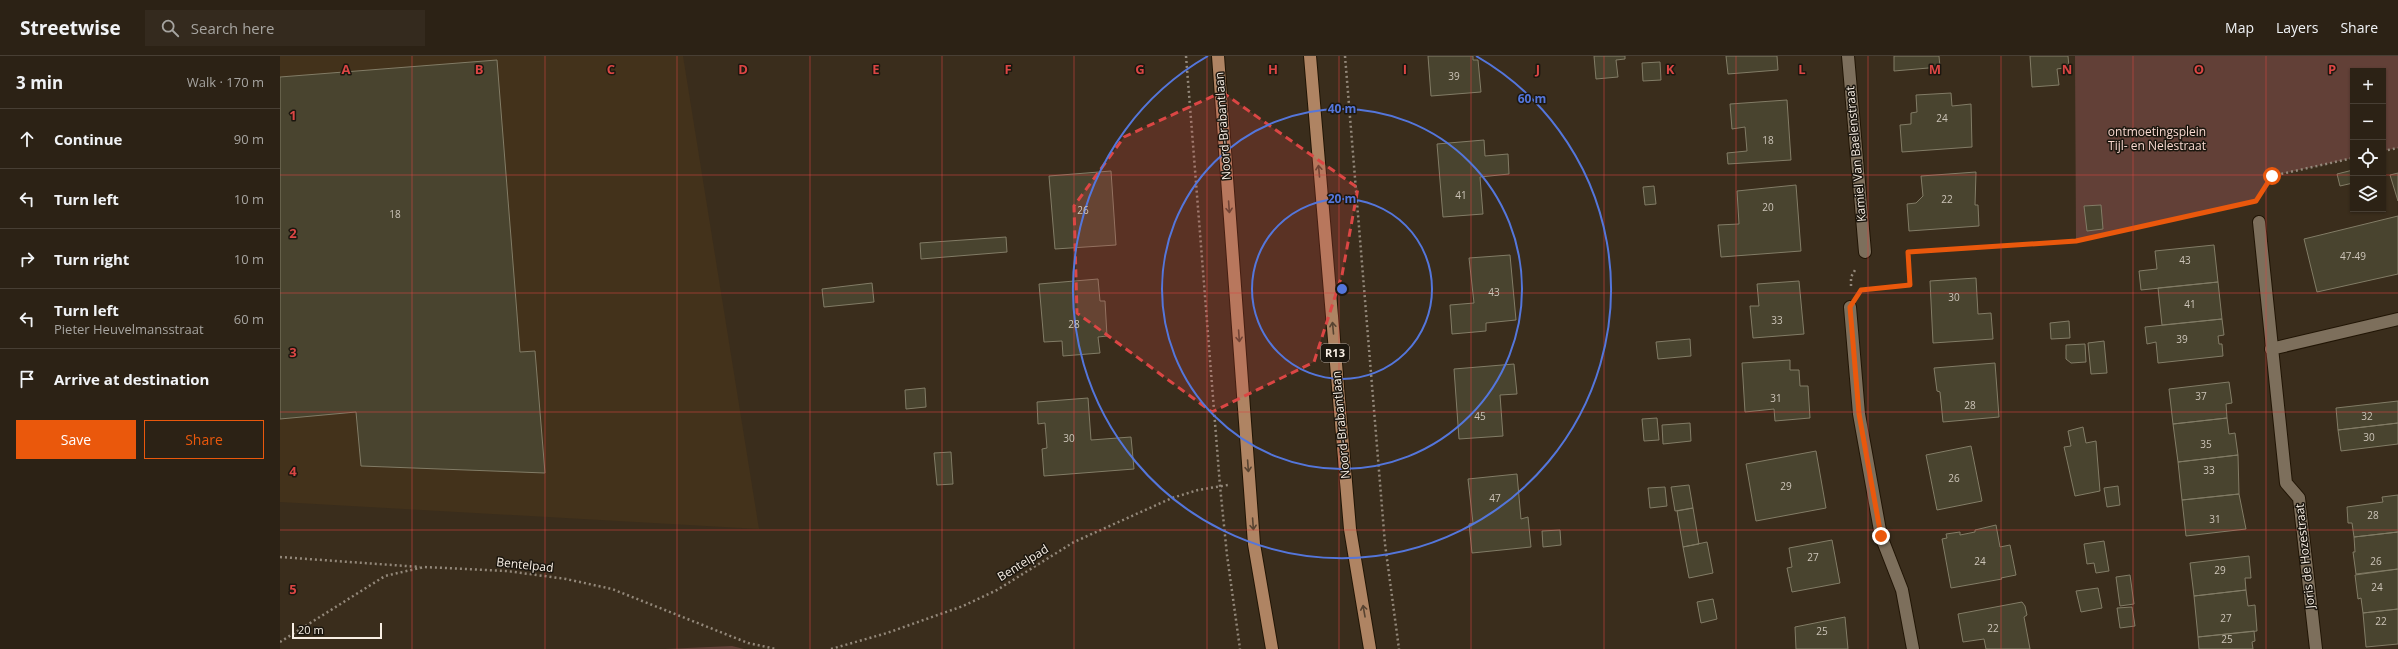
<!DOCTYPE html>
<html lang="en">
<head>
<meta charset="utf-8">
<style>
	:root { --surface:#2c2215; --page:#342a1e; --text:#f1f3f6; --muted:#a6a4a0; --line:#483f34; --accent:#ea580c }
	body { margin:0; font-family:"Open Sans",sans-serif; background:var(--page); color:var(--text) }
	.controls { position:absolute; right:12px; top:12px; display:grid; overflow:hidden; border-radius:0px; box-shadow:0 1px 3px #0004 }
	.controls button { width:36px; height:36px; display:grid; place-items:center; padding:0; border:0; border-bottom:1px solid var(--line); background:var(--surface); color:var(--text); font:20px sans-serif }
	.scale { position:absolute; left:12px; bottom:10px; width:90px; box-sizing:border-box; padding-left:4px; border:2px solid #f8efe5; border-top:0; font-size:11px; line-height:14px; white-space:nowrap; color:#f8efe5; -webkit-text-stroke:3px #1c170f; paint-order:stroke }
	.stop { position:absolute; width:12px; height:12px; margin:-9px; border:3px solid #ea580c; border-radius:50%; background:#fff }
	.stop.end { background:#ea580c; border-color:#fff; box-shadow:0 1px 4px #0008 }
	.list { margin:0; padding:0; list-style:none }
	h2 { display:flex; justify-content:space-between; align-items:center; height:52px; margin:0; padding:0 16px; font-size:17px }
	h2 small { font-size:13px; font-weight:400; color:var(--muted) }
	.list li { display:grid; grid-template-columns:26px 1fr auto; gap:12px; align-items:center; box-sizing:border-box; height:60px; padding:0 16px; border-top:1px solid var(--line) }
	.list b { display:block; font-size:15px; white-space:nowrap }
	.list p { margin:0; font-size:13px; white-space:nowrap; color:var(--muted) }
	.list em { font-size:13px; font-style:normal; color:var(--muted) }
	.actions { display:flex; gap:8px; padding:12px 16px }
	.actions a { flex:1; padding:9px 0; border:1px solid var(--accent); border-radius:0px; text-align:center; font-size:14px; color:var(--accent) }
	.actions .main { background:var(--accent); color:#fff }
	.icon { flex:none; width:22px; height:22px; fill:none; stroke:currentColor; stroke-width:2; stroke-linecap:round; stroke-linejoin:round }
	.map { position:relative; flex:none; width:2118px; height:593px; overflow:hidden }
	header { display:flex; align-items:center; gap:24px; box-sizing:border-box; height:56px; padding:0 20px; background:var(--surface); border-bottom:1px solid var(--line) }
	header strong { font-size:19px }
	nav { display:flex; gap:22px; margin-inline-start:auto; font-size:14px }
	.search { width:280px; height:36px; background:var(--page); display:flex; align-items:center; gap:10px; box-sizing:border-box; padding:0 14px; border-radius:0px; color:var(--muted); font-size:15px }
	main { display:flex }
	aside { flex:1; background:var(--surface) }
	.map>svg:first-child { display:block }
	.built { fill:#43321b }
	.green { fill:#624037 }
	.building { fill:#49442f; stroke:#827c66 }
	.lines { fill:none; stroke-linecap:round; stroke-linejoin:round }
	.street-casing { stroke:#211505; stroke-width:14 }
	.primary-casing { stroke:#211505; stroke-width:14 }
	.path { stroke:#93887a; stroke-width:2.5; stroke-dasharray:2 3; stroke-linecap:butt }
	.street { stroke:#7d6f5c; stroke-width:12 }
	.primary { stroke:#af8463; stroke-width:12 }
	.oneway { stroke:#574331 }
	.route { stroke:#ea580c; stroke-width:5 }
	.marked { fill:#db4644; fill-opacity:0.2; stroke:#db4644; stroke-width:3; stroke-dasharray:8 5; stroke-linejoin:round }
	.grid { fill:none; stroke:#db4644; stroke-width:1; stroke-opacity:0.55 }
	.ring { fill:none; stroke:#5476db; stroke-width:2 }
	.labels { text-anchor:middle; stroke-width:3; stroke-linejoin:round; paint-order:stroke }
	.number-label { font-size:10px; fill:#ccc4b8 }
	.shield { fill:#1c170f; stroke:#b6aea5; stroke-width:1 }
	.shield-label { font-size:11px; font-weight:bold; fill:#f8efe5 }
	.street-label { font-size:12px; fill:#f8efe5; stroke:#1c170f }
	.park-label { font-size:12px; fill:#f8d8cf; stroke:#1c170f }
	.grid-label { font-size:13px; text-anchor:middle; font-weight:bold; fill:#db4644; stroke:#1c170f; stroke-width:3; stroke-linejoin:round; paint-order:stroke }
	.centre { fill:#5476db; stroke:#1c170f; stroke-width:2 }
	.ring-label { font-size:12px; text-anchor:middle; font-weight:bold; fill:#5476db; stroke:#1c170f; stroke-width:3; stroke-linejoin:round; paint-order:stroke }
</style>
</head>
<body>
<header>
<strong>Streetwise</strong>
<div class="search"><svg class="icon" aria-label="search" viewBox="0 0 24 24"><circle cx="10" cy="10" r="6"/><path d="M15 15l6 6"/></svg>Search here</div>
<nav><a>Map</a><a>Layers</a><a>Share</a></nav>
</header>
<main>
<aside>
<h2>3 min<small>Walk · 170 m</small></h2>
<ul class="list">
<li><svg class="icon" aria-label="ahead" viewBox="0 0 24 24"><path d="M12 20V5M6 11l6-6 6 6"/></svg><div><b>Continue</b></div><em>90 m</em></li>
<li><svg class="icon" aria-label="left" viewBox="0 0 24 24"><path d="M17 20v-9H6M10 6l-5 5 5 5"/></svg><div><b>Turn left</b></div><em>10 m</em></li>
<li><svg class="icon" aria-label="right" viewBox="0 0 24 24"><path d="M7 20v-9h11M14 6l5 5-5 5"/></svg><div><b>Turn right</b></div><em>10 m</em></li>
<li><svg class="icon" aria-label="left" viewBox="0 0 24 24"><path d="M17 20v-9H6M10 6l-5 5 5 5"/></svg><div><b>Turn left</b><p>Pieter Heuvelmansstraat</p></div><em>60 m</em></li>
<li><svg class="icon" aria-label="arrive" viewBox="0 0 24 24"><path d="M6 21V4h12l-3 4 3 4H6"/></svg><div><b>Arrive at destination</b></div></li>
</ul>
<div class="actions"><a class="main">Save</a><a>Share</a></div>
</aside>
<div class="map">
<svg width="2118" height="593" viewBox="0 0 2118 593">
	<rect width="100%" height="100%" fill="#3a2d1c"/>
	<path class="built" d="M0,0H403L479,473L0,446Z"/>
	<path class="green" d="M1795,0H2118V92L2103,95V15H2073V102L1992,120L1976,145L1796,185Z
		M452,590L464,593H385Z"/>
	<path class="building" d="M1148,0H1193V4H1198L1201,36L1151,40Z
		M1314,0H1345V3L1336,4L1338,21L1316,23Z
		M1446,0H1497L1498,14L1448,18Z
		M1614,0H1659L1660,11L1614,15Z
		M1750,0H1788L1789,11L1777,13L1779,29L1752,31Z
		M217,4L240,296L255,295L265,417L81,410L76,356L0,363V21Z
		M1380,6L1381,24L1363,25L1362,7Z
		M1671,37L1672,50L1691,48L1692,91L1622,96L1620,69L1631,68V57L1637,56L1636,39Z
		M1507,44L1511,104L1448,108L1447,97L1467,95L1465,71L1452,73L1450,48Z
		M1204,84L1205,100L1228,98L1229,118L1200,121L1203,158L1163,161L1157,88Z
		M2073,114V127L2060,130L2057,118Z
		M831,115L836,189L775,193L769,120Z
		M1696,116L1695,149H1698L1699,170L1629,175L1627,148L1636,147L1643,140L1641,120Z
		M2118,117V145L2110,119Z
		M1516,129L1521,195L1441,201L1438,169L1459,168L1457,135Z
		M1374,130L1376,148L1365,149L1363,131Z
		M1821,149L1823,173L1807,175L1804,150Z
		M2118,160V218L2037,236L2024,183Z
		M726,181L727,196L641,203L640,187Z
		M1934,189L1938,226L1861,234L1859,215L1877,213L1875,195Z
		M1230,199L1236,264L1206,267V275L1172,278L1170,249L1194,247L1189,202Z
		M1696,222L1698,258L1711,257L1713,283L1653,287L1650,225Z
		M818,223L820,245H825L827,280L818,281L820,297L783,300L782,285L764,286L759,228Z
		M1519,225L1524,278L1473,282L1470,250H1479L1477,228Z
		M1938,226L1942,263L1882,269L1878,232Z
		M592,227L594,246L544,251L542,233Z
		M1942,263L1944,279L1938,280L1939,288H1942L1943,300L1878,307L1876,286L1867,288L1865,271Z
		M1789,265L1790,282L1771,283L1770,267Z
		M1410,283L1411,300L1378,303L1376,286Z
		M1824,285L1827,317L1811,318L1808,287Z
		M1805,288L1806,306L1791,307L1786,303V289Z
		M1510,304V314H1519L1520,330H1528L1530,362L1495,365L1494,353L1465,356L1462,307Z
		M1715,307L1719,361L1663,366L1660,336L1657,335L1654,312Z
		M1234,308L1237,338L1220,339L1223,380L1179,383L1174,313Z
		M1949,326L1952,347L1946,348L1947,362L1893,368L1889,333Z
		M645,332L646,351L626,353L625,334Z
		M808,342L811,384L851,381L854,413L764,420L762,393L767,392L765,367L758,368L757,346Z
		M2118,345V367L2058,374L2056,352Z
		M1377,362L1379,384L1364,385L1362,363Z
		M1947,362L1949,378L1955,377L1958,399L1898,406L1893,368Z
		M1410,367L1411,385L1383,388L1382,369Z
		M2118,367V388L2061,395L2058,374Z
		M1803,371L1806,387L1816,385L1820,435L1795,440L1784,391L1791,390L1788,375Z
		M1691,390L1702,445L1657,454L1646,399Z
		M1536,395L1546,452L1476,465L1466,408Z
		M671,396L673,428L657,429L654,397Z
		M1958,399L1959,438L1902,444L1898,406Z
		M1237,418L1241,463L1248,461L1251,491L1192,497L1189,468L1193,467L1188,423Z
		M1409,429L1413,452L1395,455L1391,431Z
		M1838,430L1840,449L1827,451L1824,432Z
		M1385,431L1387,450L1370,452L1368,432Z
		M1959,438L1966,473L1906,480L1902,444Z
		M2118,439V476L2074,481L2072,467H2068L2067,451L2103,446L2102,441Z
		M1413,452L1419,488L1403,491L1397,455Z
		M1716,469L1720,491L1730,489L1736,519L1721,522L1722,523L1671,532L1662,483L1667,482L1666,478L1680,476V479L1695,476V474Z
		M1280,474L1281,489L1263,491L1262,475Z
		M2118,476V513L2076,518L2073,496H2075L2074,481Z
		M1552,484L1560,527L1512,536L1507,512L1512,511L1509,492Z
		M1824,485L1829,515L1816,517L1814,507L1807,508L1804,488Z
		M1427,486L1433,517L1409,522L1403,491Z
		M1969,500L1971,522H1965L1966,534L1914,540L1910,507Z
		M2118,513V553L2083,557L2081,542L2078,543L2075,519Z
		M1850,519L1854,548L1840,550L1836,521Z
		M1818,532L1822,552L1801,556L1796,535Z
		M1966,534L1968,550L1975,549L1977,575L1918,581L1914,540Z
		M1433,543L1437,563L1421,567L1417,546Z
		M1742,546L1745,550L1747,559L1744,561L1750,593H1706L1704,583L1683,586L1678,558Z
		M1852,551L1855,570L1840,572L1837,552Z
		M2118,553V588L2086,591L2083,557Z
		M1565,561L1568,593H1516L1515,571Z
		M1974,575L1975,585L1972,586L1973,593H1919L1918,581Z"/>
	<g class="lines">
		<g class="street-casing">
			<path id="street" d="M1568,0L1585,196
				M1979,166L2006,427L2019,442L2036,593
				M1570,251L1579,358L1601,480L1622,534L1633,593
				M1991,293L2118,263"/>
		</g>
		<g class="primary-casing">
			<path id="primary" d="M938,0L974,488L992,593
				M1030,0L1070,473L1090,593"/>
		</g>
		<path class="path" d="M906,0L940,430L947,499L960,593
			M1065,0L1105,488L1119,593
			M2103,95L2118,92
			M1976,146L1992,120L2073,102
			M1571,230V221L1575,214
			M1584,234L1630,229L1628,196L1796,185L1968,147
			M0,501L140,511
			M0,586L105,520L144,511L227,515L286,523L332,533L468,587L496,593
			M551,593L607,577L683,550L717,534L794,486L892,442L918,434L948,429"/>
		<use href="#street" class="street"/>
		<use href="#primary" class="primary"/>
	</g>
	<defs><path id="oneway-shaft" d="M-6 0H5M1.5-3L5.5 0L1.5 3" fill="none" stroke-width="1.6" stroke-linecap="round" stroke-linejoin="round"/></defs>
	<g class="oneway">
		<use href="#oneway-shaft" transform="translate(1039 115) rotate(-95)"/>
		<use href="#oneway-shaft" transform="translate(949 151) rotate(86)"/>
		<use href="#oneway-shaft" transform="translate(1053 272) rotate(-95)"/>
		<use href="#oneway-shaft" transform="translate(959 280) rotate(86)"/>
		<use href="#oneway-shaft" transform="translate(968 410) rotate(86)"/>
		<use href="#oneway-shaft" transform="translate(973 468) rotate(86)"/>
		<use href="#oneway-shaft" transform="translate(1084 555) rotate(-100)"/>
	</g>
	<g class="lines">
		<path class="route" d="M1601,480L1579,358L1570,251L1581,234L1630,229L1628,196L1796,185L1976,145L1992,120"/>
	</g>
	<path class="marked" d="M942,36L1078,132L1062,219L1034,306L932,356L797,257L794,150L844,81Z"/>
	<path class="grid" d="M132,0V593M265,0V593M397,0V593M530,0V593M662,0V593M794,0V593M927,0V593M1059,0V593M1191,0V593M1324,0V593M1456,0V593M1588,0V593M1721,0V593M1853,0V593M1986,0V593M0,119H2073M2103,119H2118M0,237H2118M0,356H2118M0,474H2118"/>
	<g class="ring">
		<circle cx="1062" cy="233" r="90"/>
		<circle cx="1062" cy="233" r="180"/>
		<path d="M1196 0A269 269 0 1 1 928 0"/>
	</g>
	<g class="labels">
		<g class="number-label">
			<text x="1174" y="24">39</text>
			<text x="1662" y="66">24</text>
			<text x="1488" y="88">18</text>
			<text x="1181" y="143">41</text>
			<text x="1667" y="147">22</text>
			<text x="1488" y="155">20</text>
			<text x="803" y="158">26</text>
			<text x="115" y="162">18</text>
			<text x="2073" y="204">47-49</text>
			<text x="1905" y="208">43</text>
			<text x="1214" y="240">43</text>
			<text x="1674" y="245">30</text>
			<text x="1910" y="252">41</text>
			<text x="1497" y="268">33</text>
			<text x="794" y="272">28</text>
			<text x="1902" y="287">39</text>
			<text x="1921" y="344">37</text>
			<text x="1496" y="346">31</text>
			<text x="1690" y="353">28</text>
			<text x="1200" y="364">45</text>
			<text x="2087" y="364">32</text>
			<text x="2089" y="385">30</text>
			<text x="789" y="386">30</text>
			<text x="1926" y="392">35</text>
			<text x="1929" y="418">33</text>
			<text x="1674" y="426">26</text>
			<text x="1506" y="434">29</text>
			<text x="1215" y="446">47</text>
			<text x="2093" y="463">28</text>
			<text x="1935" y="467">31</text>
			<text x="1533" y="505">27</text>
			<text x="1700" y="509">24</text>
			<text x="2096" y="509">26</text>
			<text x="1940" y="518">29</text>
			<text x="2097" y="535">24</text>
			<text x="1946" y="566">27</text>
			<text x="2101" y="569">22</text>
			<text x="1713" y="576">22</text>
			<text x="1542" y="579">25</text>
			<text x="1947" y="587">25</text>
		</g>
		<rect class="shield" x="1041" y="288" width="28" height="18" rx="3"/>
		<g class="shield-label">
			<text x="1055" y="301">R13</text>
		</g>
		<g class="street-label">
			<text transform="translate(943 70) rotate(-94)" y="4">Noord-Brabantlaan</text>
			<text transform="translate(1576 98) rotate(-95)" y="4">Kamiel Van Baelenstraat</text>
			<text transform="translate(1061 369) rotate(-95)" y="4">Noord-Brabantlaan</text>
			<text transform="translate(2025 500) rotate(-96)" y="4">Joris de Hozestraat</text>
			<text transform="translate(743 507) rotate(-32)" y="4">Bentelpad</text>
			<text transform="translate(245 509) rotate(6)" y="4">Bentelpad</text>
		</g>
		<g class="park-label">
			<text x="1877" y="80">ontmoetingsplein<tspan x="1877" dy="14">Tijl- en Nelestraat</tspan></text>
		</g>
	</g>
	<g class="grid-label">
		<text x="66" y="18">A</text>
		<text x="199" y="18">B</text>
		<text x="331" y="18">C</text>
		<text x="463" y="18">D</text>
		<text x="596" y="18">E</text>
		<text x="728" y="18">F</text>
		<text x="860" y="18">G</text>
		<text x="993" y="18">H</text>
		<text x="1125" y="18">I</text>
		<text x="1258" y="18">J</text>
		<text x="1390" y="18">K</text>
		<text x="1522" y="18">L</text>
		<text x="1655" y="18">M</text>
		<text x="1787" y="18">N</text>
		<text x="1919" y="18">O</text>
		<text x="2052" y="18">P</text>
		<text x="13" y="64">1</text>
		<text x="13" y="182">2</text>
		<text x="13" y="301">3</text>
		<text x="13" y="420">4</text>
		<text x="13" y="538">5</text>
	</g>
	<circle cx="1062" cy="233" r="6" class="centre"/>
	<g class="ring-label">
		<text x="1252" y="47">60 m</text>
		<text x="1062" y="57">40 m</text>
		<text x="1062" y="147">20 m</text>
	</g>
</svg>
<div class="controls">
<button>+</button>
<button>−</button>
<button><svg class="icon" aria-label="locate" viewBox="0 0 24 24"><circle cx="12" cy="12" r="6"/><path d="M12 2v4M12 18v4M2 12h4M18 12h4"/></svg></button>
<button><svg class="icon" aria-label="layers" viewBox="0 0 24 24"><path d="M12 4l9 5-9 5-9-5zM3 14l9 5 9-5"/></svg></button>
</div>
<div class="scale">20 m</div>
<div class="stop" style="left:1992px;top:120px"></div>
<div class="stop end" style="left:1601px;top:480px"></div>
</div>
</main>
</body>
</html>
